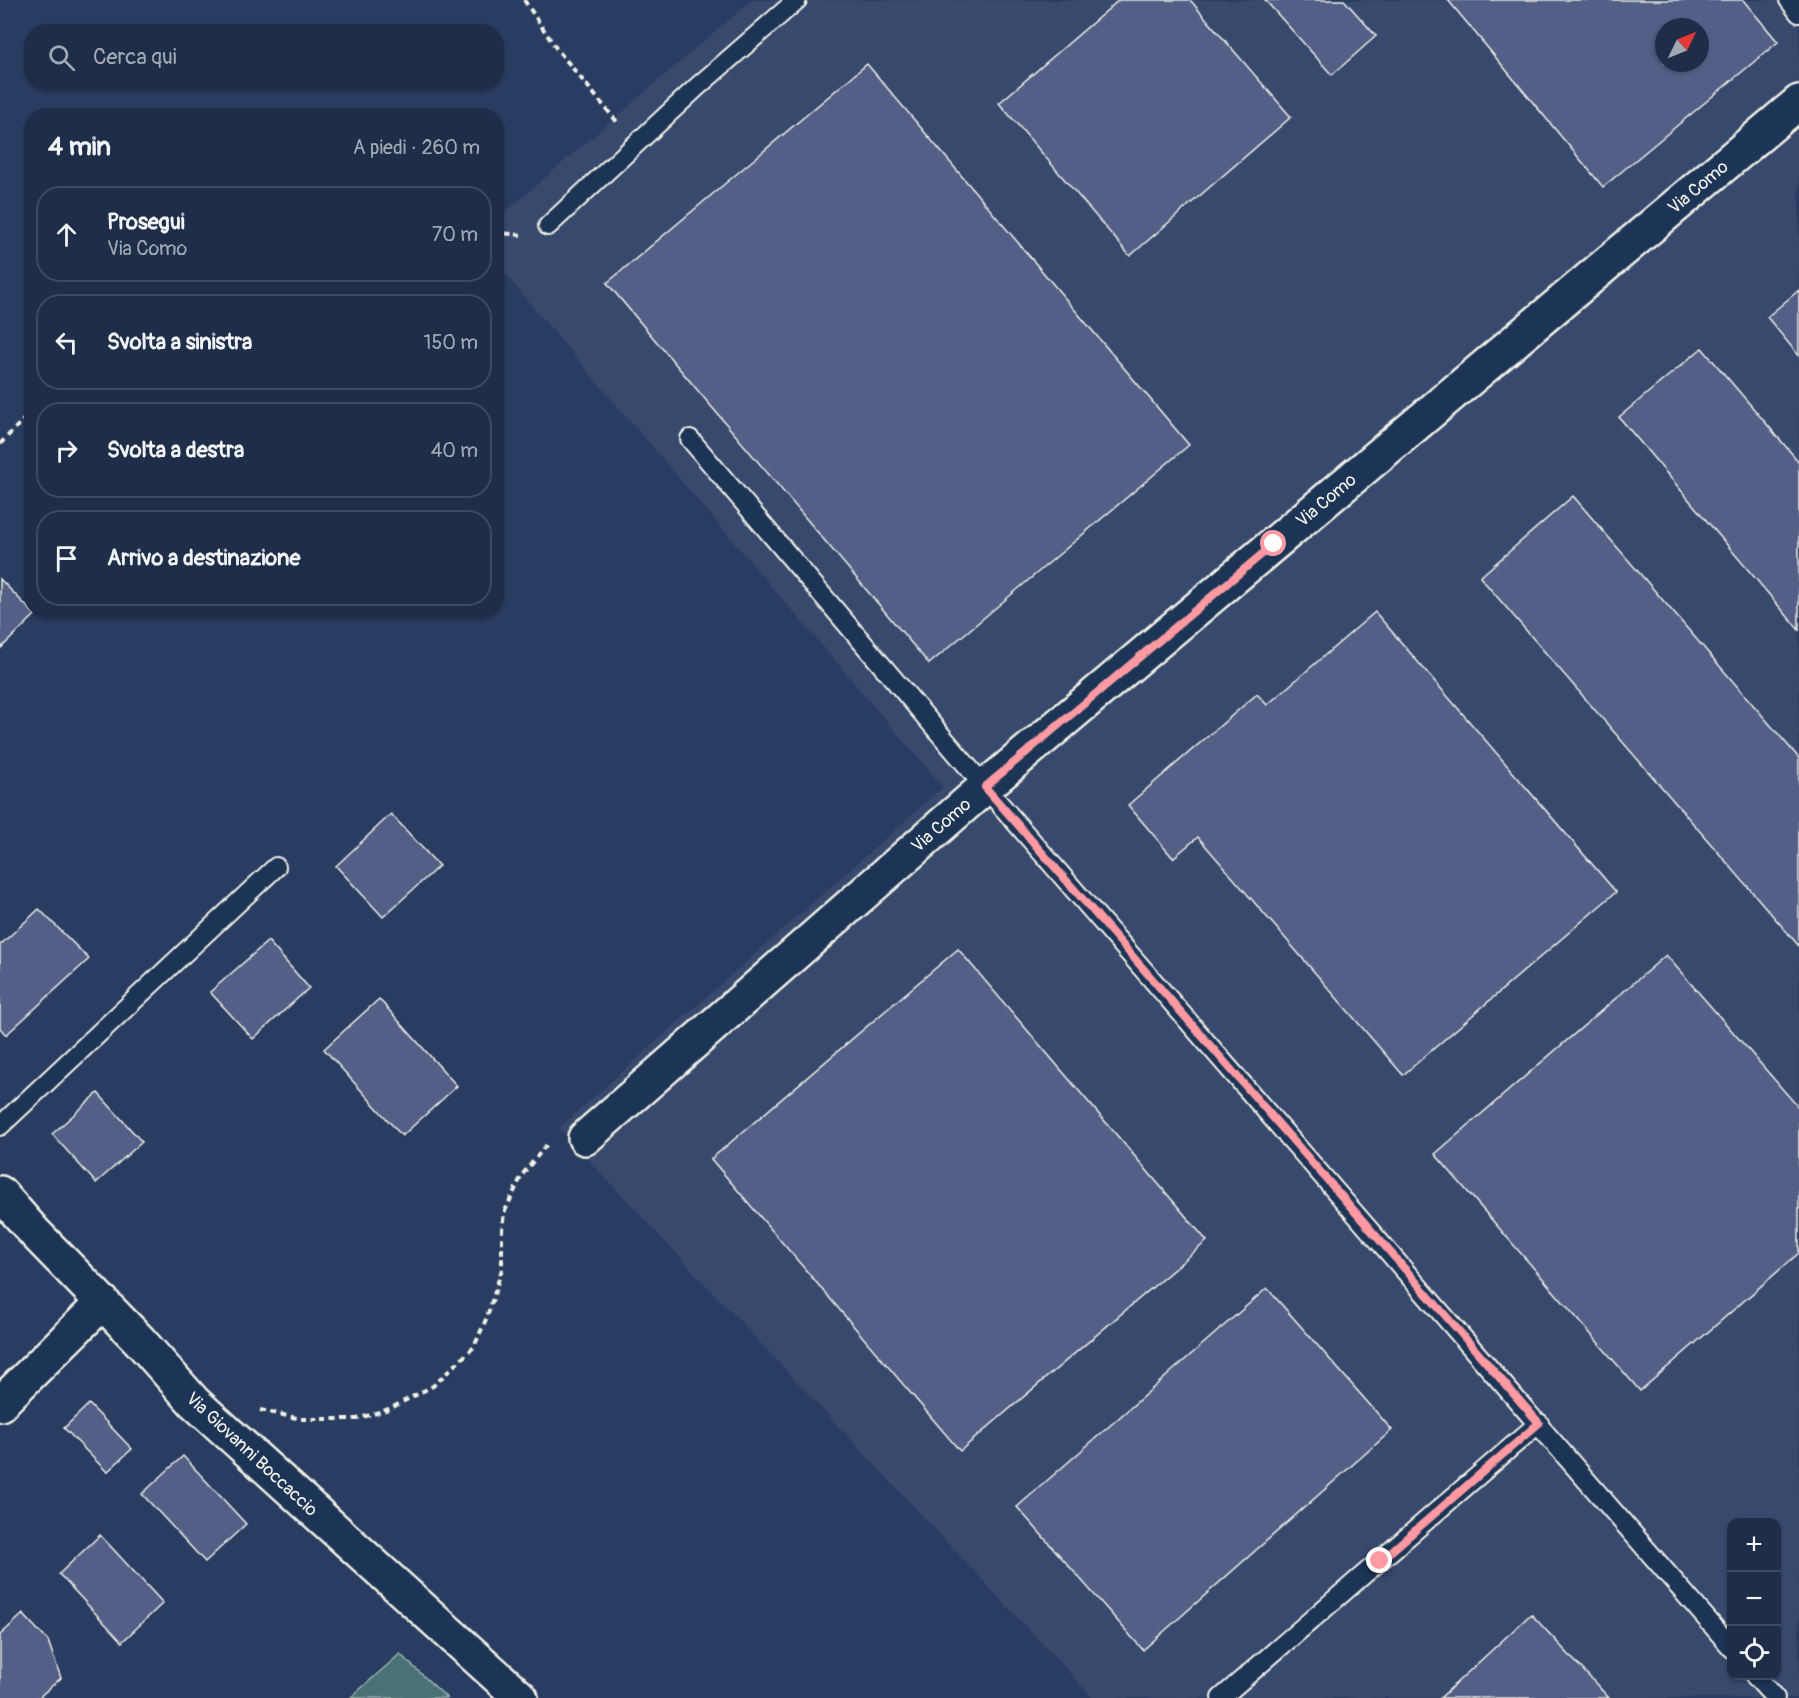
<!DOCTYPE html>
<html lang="it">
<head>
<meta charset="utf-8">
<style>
	:root { --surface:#1e2e49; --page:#263650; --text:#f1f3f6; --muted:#a1a8b4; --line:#3c4a61 }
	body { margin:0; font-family:Pangolin,sans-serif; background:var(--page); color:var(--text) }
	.controls { position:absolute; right:18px; bottom:18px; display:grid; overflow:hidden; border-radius:12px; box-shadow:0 2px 4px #0004 }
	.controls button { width:54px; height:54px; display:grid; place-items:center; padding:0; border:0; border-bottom:2px solid var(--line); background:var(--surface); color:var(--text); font:30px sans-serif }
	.compass { position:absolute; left:1655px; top:18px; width:54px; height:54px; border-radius:50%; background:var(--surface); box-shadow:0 2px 4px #0004; rotate:47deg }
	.stop { position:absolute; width:18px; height:18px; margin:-14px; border:4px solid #ff9aa2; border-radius:50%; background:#fff }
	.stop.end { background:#ff9aa2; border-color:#fff; box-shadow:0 2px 6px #0008 }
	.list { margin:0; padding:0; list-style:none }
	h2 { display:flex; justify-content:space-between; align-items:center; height:78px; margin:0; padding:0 24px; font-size:26px }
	h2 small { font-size:20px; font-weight:400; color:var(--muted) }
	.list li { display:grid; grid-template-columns:39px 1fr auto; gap:18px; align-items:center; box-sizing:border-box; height:96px; margin:0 12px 12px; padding:0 12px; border:2px solid var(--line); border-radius:24px }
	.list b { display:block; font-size:22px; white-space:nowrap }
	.list p { margin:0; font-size:20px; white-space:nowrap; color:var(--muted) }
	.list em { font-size:20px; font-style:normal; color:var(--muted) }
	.icon { flex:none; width:33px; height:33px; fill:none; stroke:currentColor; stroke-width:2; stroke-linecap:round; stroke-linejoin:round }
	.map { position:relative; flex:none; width:1799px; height:1698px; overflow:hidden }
	.search { position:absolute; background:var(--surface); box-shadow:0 2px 4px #0004; left:24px; top:24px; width:480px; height:66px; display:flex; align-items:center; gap:15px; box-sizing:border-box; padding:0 21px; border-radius:24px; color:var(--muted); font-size:22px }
	.panel { position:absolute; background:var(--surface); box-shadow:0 2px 4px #0004; left:24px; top:108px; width:480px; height:510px; border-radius:24px }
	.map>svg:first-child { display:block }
	.built { fill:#394a6e; fill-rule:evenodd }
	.green { fill:#4a7276; stroke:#9fb2af; stroke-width:1.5 }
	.building { fill:#525f87; stroke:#f4f1e8; stroke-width:1.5; fill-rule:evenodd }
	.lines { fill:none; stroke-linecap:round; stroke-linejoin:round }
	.service-casing { stroke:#f4f1e8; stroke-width:22 }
	.minor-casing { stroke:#f4f1e8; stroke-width:38 }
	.path { stroke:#f4f1e8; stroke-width:4; stroke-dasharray:6 4.5; stroke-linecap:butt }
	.service { stroke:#1d3557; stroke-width:18 }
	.minor { stroke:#1d3557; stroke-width:33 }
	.route { stroke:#ff9aa2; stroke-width:8 }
	.labels { text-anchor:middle; stroke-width:4.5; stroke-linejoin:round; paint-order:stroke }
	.street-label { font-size:18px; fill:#f4f1e8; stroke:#1d3557 }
</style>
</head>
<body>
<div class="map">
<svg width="1799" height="1698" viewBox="0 0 1799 1698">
	<rect width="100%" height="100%" fill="#283d61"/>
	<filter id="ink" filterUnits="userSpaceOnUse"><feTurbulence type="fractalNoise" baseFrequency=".0167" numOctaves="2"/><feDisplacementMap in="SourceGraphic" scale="12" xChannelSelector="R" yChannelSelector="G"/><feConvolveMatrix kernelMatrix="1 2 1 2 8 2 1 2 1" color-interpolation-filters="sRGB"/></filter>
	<g filter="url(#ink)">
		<path class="built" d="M752,0H1799V1698H1093L559,1128L943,787L497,265L496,220ZM1664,27H1700V63H1664ZM1732,1522H1776V1676H1732Z"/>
		<path class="green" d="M400,1654L447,1698H350Z"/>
		<path class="building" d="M1119,0H1190L1291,117L1130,256L999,103Z
			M1265,0H1344L1376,36L1332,75Z
			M1448,0H1743L1778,42L1603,187ZM1664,27H1700V63H1664Z
			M867,64L1189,445L929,664L607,283Z
			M1799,290V356L1767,317Z
			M1702,348L1799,462V630L1619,417Z
			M1573,496L1799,758V946L1480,577Z
			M0,579L35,615L0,649Z
			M1375,612L1616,892L1403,1075L1198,837L1173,858L1128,805L1257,694L1267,705Z
			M391,814L439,866L383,917L336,866Z
			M39,909L89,959L6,1035L0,1028V945Z
			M268,941L309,988L253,1039L210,992Z
			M958,949L1207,1241L960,1451L711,1159Z
			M1666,955L1799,1108V1253L1640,1391L1435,1154Z
			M379,999L457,1086L402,1136L324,1049Z
			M98,1093L142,1142L96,1183L52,1134Z
			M1267,1288L1392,1430L1143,1650L1017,1507Z
			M89,1404L132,1449L107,1472L64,1428Z
			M183,1456L246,1524L205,1562L142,1494Z
			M100,1535L163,1603L122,1642L59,1574Z
			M23,1614L48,1641L61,1678L38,1698H0V1635Z
			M1531,1614L1609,1698H1440Z"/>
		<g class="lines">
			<g class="service-casing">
				<path id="service" d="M1789,0L1799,13
					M548,226L697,87L797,0
					M690,439L985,787L1732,1648
					M0,1126L276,867
					M1755,1676L1775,1698
					M1221,1698L1539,1423"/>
			</g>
			<g class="minor-casing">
				<path id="minor" d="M585,1138L985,787L1799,102
					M0,1193L35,1233L140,1341L194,1402L521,1698
					M0,1404L103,1302"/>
			</g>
			<path class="path" d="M524,0L556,48L618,123
				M496,230L500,233L521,235
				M0,444L32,411
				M260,1410L301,1419H357L389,1409L433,1386L474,1347L487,1317L502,1269V1230L504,1213L522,1175L548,1143"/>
			<use href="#service" class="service"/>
			<use href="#minor" class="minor"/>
		</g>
	</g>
	<g class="lines" filter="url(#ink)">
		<path class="route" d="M1274,544L985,787L1539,1423L1380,1561"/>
	</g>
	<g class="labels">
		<g class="street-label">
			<text transform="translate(1698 187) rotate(-40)" y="6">Via Como</text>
			<text transform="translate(1326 500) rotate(-40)" y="6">Via Como</text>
			<text transform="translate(941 825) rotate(-41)" y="6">Via Como</text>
			<text transform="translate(252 1454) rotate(43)" y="6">Via Giovanni Boccaccio</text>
		</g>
	</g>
</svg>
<div class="controls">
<button>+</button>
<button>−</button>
<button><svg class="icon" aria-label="locate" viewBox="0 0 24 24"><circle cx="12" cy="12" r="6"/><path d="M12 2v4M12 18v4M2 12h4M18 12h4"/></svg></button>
</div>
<svg class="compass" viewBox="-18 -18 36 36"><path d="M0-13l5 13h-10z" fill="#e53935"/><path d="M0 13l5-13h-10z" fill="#a1a8b4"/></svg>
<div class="stop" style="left:1274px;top:544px"></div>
<div class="stop end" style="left:1380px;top:1561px"></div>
<div class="search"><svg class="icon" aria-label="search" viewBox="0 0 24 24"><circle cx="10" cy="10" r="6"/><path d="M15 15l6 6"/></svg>Cerca qui</div>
<section class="panel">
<h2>4 min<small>A piedi · 260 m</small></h2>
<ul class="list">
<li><svg class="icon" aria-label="ahead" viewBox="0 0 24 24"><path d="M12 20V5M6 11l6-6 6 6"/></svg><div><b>Prosegui</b><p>Via Como</p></div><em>70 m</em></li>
<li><svg class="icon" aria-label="left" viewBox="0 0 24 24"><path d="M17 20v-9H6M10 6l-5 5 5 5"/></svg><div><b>Svolta a sinistra</b></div><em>150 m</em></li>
<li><svg class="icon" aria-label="right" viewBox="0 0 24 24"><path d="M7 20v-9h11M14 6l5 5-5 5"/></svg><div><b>Svolta a destra</b></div><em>40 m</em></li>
<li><svg class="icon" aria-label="arrive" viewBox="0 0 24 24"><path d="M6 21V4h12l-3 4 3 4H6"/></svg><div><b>Arrivo a destinazione</b></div></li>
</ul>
</section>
</div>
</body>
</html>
